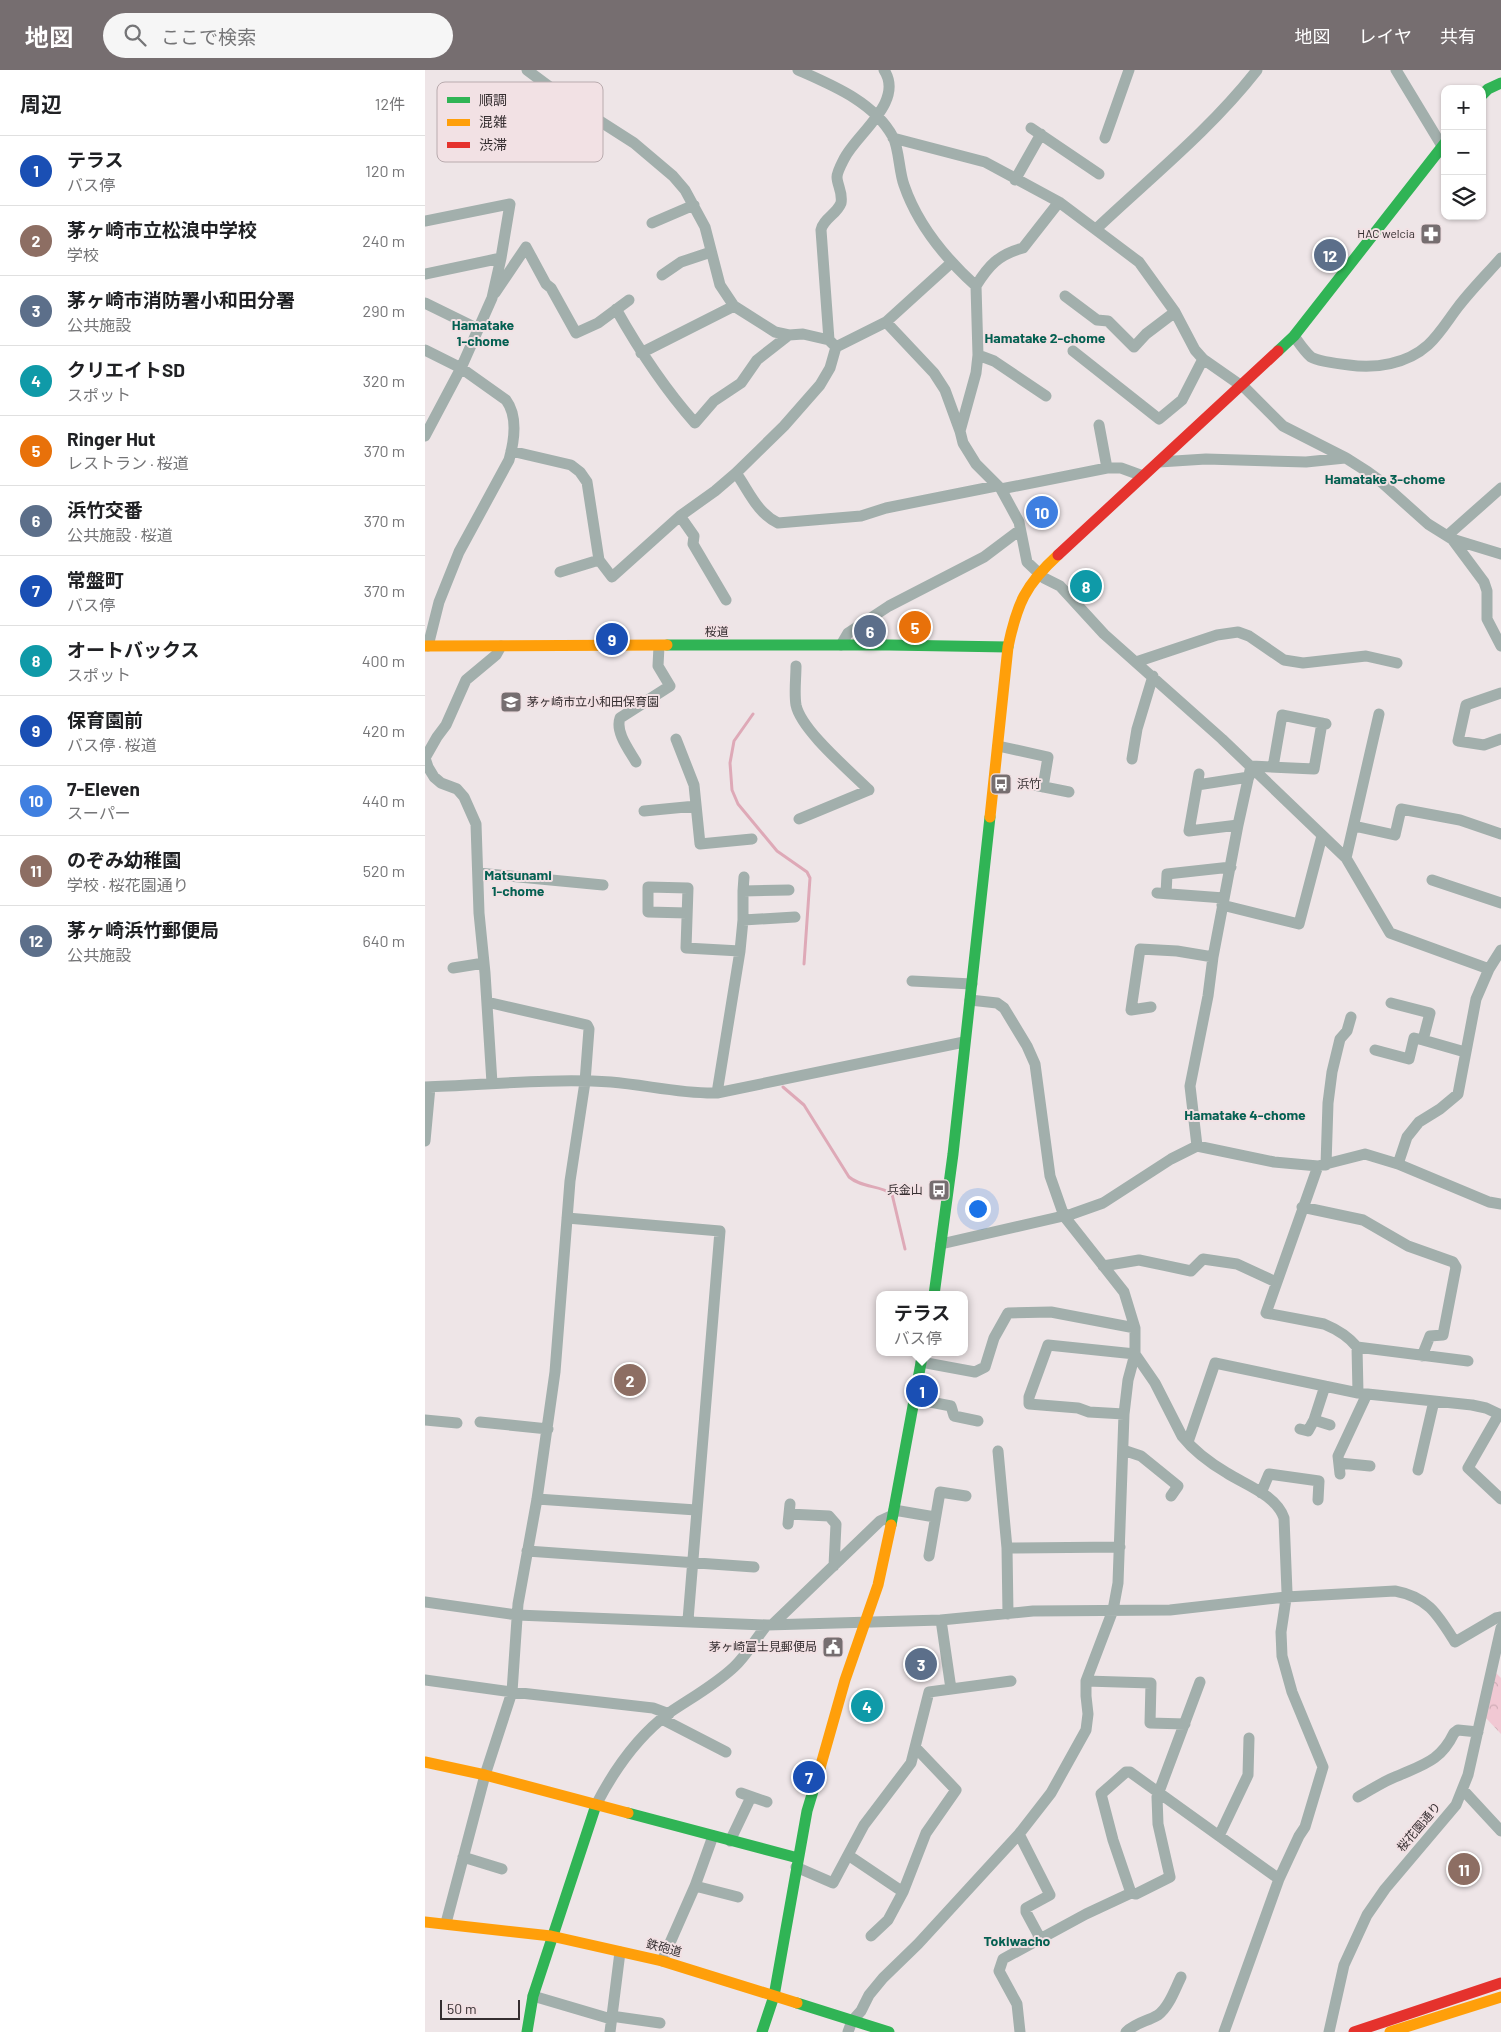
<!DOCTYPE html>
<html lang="ja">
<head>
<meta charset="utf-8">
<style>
	:root { --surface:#fff; --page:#f6f6f6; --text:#202124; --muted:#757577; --line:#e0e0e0; --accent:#766e70 }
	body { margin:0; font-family:Barlow,"Noto Sans JP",sans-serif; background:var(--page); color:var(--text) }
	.controls { position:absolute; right:15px; top:15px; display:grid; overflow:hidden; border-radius:10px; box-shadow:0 1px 4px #0004 }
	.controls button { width:45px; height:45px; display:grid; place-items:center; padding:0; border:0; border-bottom:1px solid var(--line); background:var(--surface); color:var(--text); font:25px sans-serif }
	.scale { position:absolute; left:15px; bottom:12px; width:80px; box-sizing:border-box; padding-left:5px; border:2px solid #352e30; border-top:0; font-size:14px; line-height:18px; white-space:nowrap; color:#352e30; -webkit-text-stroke:4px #f2e1e4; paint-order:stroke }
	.you { position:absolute; left:552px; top:1138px; width:18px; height:18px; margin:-12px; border:4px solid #fff; border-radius:50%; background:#1a73e8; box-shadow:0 0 0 8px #1a73e833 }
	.badge { display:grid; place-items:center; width:32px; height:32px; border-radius:50%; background:var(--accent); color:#fff; font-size:16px; font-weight:700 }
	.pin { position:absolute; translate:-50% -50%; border:2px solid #fff; box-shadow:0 1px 5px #0006 }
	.popup { position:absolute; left:451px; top:1221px; width:92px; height:65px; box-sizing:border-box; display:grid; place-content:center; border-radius:10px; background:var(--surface); filter:drop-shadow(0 1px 4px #0005); font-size:16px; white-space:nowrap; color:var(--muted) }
	.popup b { font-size:19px; color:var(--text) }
	.popup::after { content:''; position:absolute; left:50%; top:100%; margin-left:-10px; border:10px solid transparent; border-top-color:var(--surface) }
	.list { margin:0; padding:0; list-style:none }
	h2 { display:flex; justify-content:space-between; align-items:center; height:65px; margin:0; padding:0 20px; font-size:21px }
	h2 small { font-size:16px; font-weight:400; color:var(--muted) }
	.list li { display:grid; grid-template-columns:32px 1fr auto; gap:15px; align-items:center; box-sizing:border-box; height:70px; padding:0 20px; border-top:1px solid var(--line) }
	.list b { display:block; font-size:19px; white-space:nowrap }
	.list p { margin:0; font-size:16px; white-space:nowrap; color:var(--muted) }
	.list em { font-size:16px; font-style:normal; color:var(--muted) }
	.icon { flex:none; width:28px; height:28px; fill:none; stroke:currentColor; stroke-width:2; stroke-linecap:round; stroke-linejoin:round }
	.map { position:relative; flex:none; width:1076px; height:1962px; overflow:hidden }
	header { display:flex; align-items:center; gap:30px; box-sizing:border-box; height:70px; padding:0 25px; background:var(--accent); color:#fff }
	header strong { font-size:24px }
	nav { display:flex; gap:28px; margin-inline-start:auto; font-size:18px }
	.search { width:350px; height:45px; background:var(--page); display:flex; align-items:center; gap:12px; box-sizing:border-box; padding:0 18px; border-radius:28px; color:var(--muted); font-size:19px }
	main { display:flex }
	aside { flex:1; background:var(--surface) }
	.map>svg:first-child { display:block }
	.park { fill:url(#park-crowns) }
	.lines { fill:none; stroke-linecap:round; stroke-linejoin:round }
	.stream { stroke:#dea9b7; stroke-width:3 }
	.street { stroke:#a2afac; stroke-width:11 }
	.fast { stroke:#30b455; stroke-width:11 }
	.slow { stroke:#ff9f0a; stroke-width:11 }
	.jam { stroke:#e5322d; stroke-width:11 }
	.labels { text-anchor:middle; stroke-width:4; stroke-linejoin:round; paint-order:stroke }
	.poi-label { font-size:12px; fill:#352e30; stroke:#f2e1e4; text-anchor:end }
	.street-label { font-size:12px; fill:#352e30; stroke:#f2e1e4 }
	.neighbourhood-label { font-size:14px; font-weight:bold; fill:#056052; stroke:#f2e1e4 }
	.key { fill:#f2e1e4; stroke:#b9abae; stroke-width:1 }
	.key-label { font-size:14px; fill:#352e30 }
</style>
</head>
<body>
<header>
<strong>地図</strong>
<div class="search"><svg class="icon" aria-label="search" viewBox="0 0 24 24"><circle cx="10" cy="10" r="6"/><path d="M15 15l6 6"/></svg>ここで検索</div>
<nav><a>地図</a><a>レイヤ</a><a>共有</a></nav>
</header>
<main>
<aside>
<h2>周辺<small>12件</small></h2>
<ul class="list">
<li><span class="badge" style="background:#1a4fb4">1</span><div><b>テラス</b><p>バス停</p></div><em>120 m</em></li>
<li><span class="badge" style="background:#8d6e63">2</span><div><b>茅ヶ崎市立松浪中学校</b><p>学校</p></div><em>240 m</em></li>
<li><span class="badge" style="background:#5c6f8a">3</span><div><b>茅ヶ崎市消防署小和田分署</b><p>公共施設</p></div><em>290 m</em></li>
<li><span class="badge" style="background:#0f9aa8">4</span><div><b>クリエイトSD</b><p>スポット</p></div><em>320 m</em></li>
<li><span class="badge" style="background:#e8710a">5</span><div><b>Ringer Hut</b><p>レストラン · 桜道</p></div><em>370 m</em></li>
<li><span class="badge" style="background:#5c6f8a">6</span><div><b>浜竹交番</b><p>公共施設 · 桜道</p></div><em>370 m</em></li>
<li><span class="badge" style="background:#1a4fb4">7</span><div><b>常盤町</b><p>バス停</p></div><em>370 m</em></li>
<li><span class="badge" style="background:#0f9aa8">8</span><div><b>オートバックス</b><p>スポット</p></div><em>400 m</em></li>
<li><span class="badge" style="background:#1a4fb4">9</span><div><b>保育園前</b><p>バス停 · 桜道</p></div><em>420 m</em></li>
<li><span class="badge" style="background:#3f7fe0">10</span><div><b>7-Eleven</b><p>スーパー</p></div><em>440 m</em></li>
<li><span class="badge" style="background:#8d6e63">11</span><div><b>のぞみ幼稚園</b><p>学校 · 桜花園通り</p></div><em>520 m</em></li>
<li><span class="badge" style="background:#5c6f8a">12</span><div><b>茅ヶ崎浜竹郵便局</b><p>公共施設</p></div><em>640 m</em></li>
</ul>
</aside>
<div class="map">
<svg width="1076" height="1962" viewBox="0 0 1076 1962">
	<defs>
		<pattern id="park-crowns" width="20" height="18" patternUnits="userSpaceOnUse" patternTransform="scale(1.25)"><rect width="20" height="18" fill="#f1c8d3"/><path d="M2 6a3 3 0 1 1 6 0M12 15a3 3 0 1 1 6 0" fill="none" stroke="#cfacb5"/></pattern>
	</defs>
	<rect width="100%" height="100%" fill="#eee5e7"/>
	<path class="park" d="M1069,1601L1076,1608V1664L1060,1647Z"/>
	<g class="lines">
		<path class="stream" d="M328,644L309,671L305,693L307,720L313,734L352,781L382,802L385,808L379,894
			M358,1017L379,1035L424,1107C437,1118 454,1115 467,1124L480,1179"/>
		<path class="street" d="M102,0L145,32L209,73L248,106L260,120L280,157L295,215L309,236L350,262L364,265L378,264L404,270
			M373,0C407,15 449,32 468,67C474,78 474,102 479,115C493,156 520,188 551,216L553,285L551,303L535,361L538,373L551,394L576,419L594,452L602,492L619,508L635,516L679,564L797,669L921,788L965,863L1064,899
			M971,0L1017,76
			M606,58L674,104
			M468,68L560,92L634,132L714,192L750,242L770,280L778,289L821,319L858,356L921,388L943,402L954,410L1003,454L1027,469L1076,484
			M680,68L704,0
			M590,110L616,64
			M0,151L85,134L76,188L67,228L36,298L0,366
			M227,153L269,135
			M671,159C726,107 785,60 832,0
			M0,204L76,188
			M237,205L256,192L286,182
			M551,216C563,196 574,184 598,178L634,132
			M70,223L101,177L121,214L126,218L151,263L173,253L204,230
			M640,226L672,250L683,251L709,277L721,264L750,242
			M0,233L53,259
			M191,239C214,280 239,318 270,353L289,331L316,313L332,290L364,265
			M461,252L509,303L520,320L535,361
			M869,266C874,273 880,282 886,287C893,291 915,294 924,295C950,299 982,294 1003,275C1015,264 1023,250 1033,237C1046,220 1062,204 1076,188
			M411,277L461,252L526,193
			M0,280L36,298L81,330C93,346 89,372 84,390L34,482L14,532L3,576
			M648,281L734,349L757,330L778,289
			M216,283L309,236
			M553,285L569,291L621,326
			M674,355L682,398
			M86,381L146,395L155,402L162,412L174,490L187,507L255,446L290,421L311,403L359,356L395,315L405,298L411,277L404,270L396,160C398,149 412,144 416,133C418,122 412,115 412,107C412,102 417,93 419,89C431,64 480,32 459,0
			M734,392L781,389L881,392L920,388
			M311,403C324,421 332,443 353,453L436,446L461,438L571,416
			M576,419L682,398H696L718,406
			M255,446L269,466L268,474L301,530
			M1023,465L1076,418
			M1027,469L1059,512L1062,521V549L1076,576
			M135,502L174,490
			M416,575L423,563L464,536L559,487L595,460
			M711,592L792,565L813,562L824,566L859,590L878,593L941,586L972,593
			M371,596C371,608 369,623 371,635C376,660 425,701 444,720L374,749
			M1076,623L1041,635L1033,671L1059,675L1076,669
			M251,669L269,715L275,774L327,769
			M573,676L623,687L618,717
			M707,689L712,659L728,606
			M211,692C204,680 190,662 195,648L245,616L233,596L234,576
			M826,696L889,699L897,653
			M848,697L857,645L901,654
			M774,704L764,761L813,755
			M609,715L644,722
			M772,715L824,707
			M219,741L271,736
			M929,756L970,765L976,739L1035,750L1076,764
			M921,788L954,644
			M53,803L178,815
			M1007,810L1076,833
			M318,821L319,807
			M732,823L799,828
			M741,824L742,804L806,797
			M797,835L874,854L897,766
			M262,843L223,842V817L263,818L261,878L315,881
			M318,850L370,847
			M28,898L59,893
			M487,911L547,914
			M966,933L1005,943L998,970L1040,982
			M726,937L706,940L715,879L752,881L788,887
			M950,980L984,989L989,968L998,970
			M67,1013L60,903L54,843L51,754L39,727L32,719L16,713L9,707L3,697L0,688L12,667L21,655L41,610L71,585L76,576
			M0,1017C60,1015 126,1008 186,1012C222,1015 256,1024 292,1023L539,972
			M292,1023L315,881L318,850V821L364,820
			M0,1071L5,1017
			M772,1076L765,1016L783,926L788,887L813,755L826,696
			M973,1094L982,1067L994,1052L1015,1039L1033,1024L1051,929L1064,899L1076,880
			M901,1095L903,1033L907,1002L915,969L922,961L926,947
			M893,1096L841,1243L899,1254C911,1259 924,1267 932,1277L933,1323
			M877,1137L938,1150L983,1176L1028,1192L1031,1197L1018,1265L1005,1266L997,1286
			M142,1148L295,1161L263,1550
			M516,1174L647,1144L678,1133L746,1089L772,1076L849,1092L893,1096L940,1084L973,1094L1064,1132L1076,1134
			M678,1196L714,1190L766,1201L778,1189L812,1194L851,1212
			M932,1277L1043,1291
			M496,1292L550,1302L560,1297L569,1268L583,1243L626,1242L710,1258
			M900,1316L889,1350L905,1355
			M490,1329L526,1336L529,1346L553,1351
			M699,1344L664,1342L653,1338L604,1334V1327L623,1275L710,1284L730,1313L757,1366C769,1381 785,1393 802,1403C821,1415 851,1425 859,1448L862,1522L856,1562L857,1586L867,1622L898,1697L880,1757L874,1766L854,1809L799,1962
			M1074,1344L1043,1398L1076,1429
			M0,1350L32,1353
			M55,1352L123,1359
			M875,1359L883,1361L889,1350
			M763,1372L790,1293L933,1323L1047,1335L1061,1338L1076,1345
			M698,1380L716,1386L753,1416L746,1426
			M573,1381L582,1478L583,1544
			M914,1393L945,1396
			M993,1400L1009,1331
			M915,1404L913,1386L942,1324
			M836,1423L844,1404L894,1411L893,1430
			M112,1429L271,1440
			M469,1440L510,1447
			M364,1444L404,1446L411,1454L409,1496
			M363,1454L365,1434
			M582,1478L695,1477
			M102,1481L329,1497
			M504,1486L515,1422L541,1426
			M0,1532L92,1545L342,1555L516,1550L608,1541L745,1540L861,1527L970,1521C1003,1527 1013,1545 1030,1572L1071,1548L1076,1547
			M516,1550L526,1619
			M348,1554L455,1451L468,1445
			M0,1610L87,1622L228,1638L244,1644
			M661,1611L726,1613L725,1653L760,1654
			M237,1649L301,1682
			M1038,1720L1076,1761
			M316,1723L342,1732
			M933,1727C946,1720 960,1710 975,1705C1000,1694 1016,1690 1029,1663L1033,1660L1053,1662
			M171,1735C188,1702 213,1666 244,1643C266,1628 290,1615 309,1597C322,1585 331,1568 342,1555
			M594,1764L625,1825L601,1838V1842L615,1868
			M794,1766L823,1705L824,1668
			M305,1771L326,1727
			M423,1785L478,1822
			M38,1787L77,1799
			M371,1797L408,1813L439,1755L486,1693L504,1622L586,1611
			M270,1816L313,1827
			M706,1823L688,1770L676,1724L701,1702H705L854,1809
			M21,1853L60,1705L87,1622L93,1534L112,1429L130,1302L145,1111L160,1012L164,959L162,955L62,932
			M446,1866L463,1850L478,1822L501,1763L531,1720L490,1677
			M237,1891L270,1816L288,1766
			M108,1926L186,1949
			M186,1946L235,1953
			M185,1962L195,1882
			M423,1962L427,1951L436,1941L444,1925L458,1908L493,1874L594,1764L626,1723L661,1660L663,1644L661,1626V1611L688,1540L693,1513L699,1344L703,1310L710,1284V1258L699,1222L639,1146L625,1106L610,994L602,976L579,938L572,933L545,930
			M595,1962L592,1934L574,1901L578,1889L661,1844L706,1823L711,1824L745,1807L733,1754L732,1727L775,1612
			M701,1962C712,1952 721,1952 733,1945C744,1937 750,1919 756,1907
			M904,1962L919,1895L942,1845L960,1819L1031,1735L1043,1705L1076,1558"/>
		<path class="fast" d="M1057,25L1063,19L1076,13
			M853,281L869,266L1020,73
			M242,575H464L583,577
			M509,1225L528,1084L565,747
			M466,1455L498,1282
			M203,1743L373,1788
			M372,1933L464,1962
			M102,1962L108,1926L171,1735
			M337,1962L349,1926L382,1741L395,1698"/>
		<path class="slow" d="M0,576L242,575
			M565,747L583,577C592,534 600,515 633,485
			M0,1692L60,1705L203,1743
			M395,1698L420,1610L453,1515L466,1455
			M0,1852L126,1866L237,1891L372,1933
			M965,1962L1076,1927"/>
		<path class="jam" d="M633,485L853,281
			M929,1962L1076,1913"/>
	</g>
	<defs>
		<g id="pharmacy-square" transform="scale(1.125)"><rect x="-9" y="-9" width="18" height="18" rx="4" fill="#766e70" stroke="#f2e1e4"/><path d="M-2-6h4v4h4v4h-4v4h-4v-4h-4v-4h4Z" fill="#fff"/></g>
		<g id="school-square" transform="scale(1.125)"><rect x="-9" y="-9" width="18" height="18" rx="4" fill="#766e70" stroke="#f2e1e4"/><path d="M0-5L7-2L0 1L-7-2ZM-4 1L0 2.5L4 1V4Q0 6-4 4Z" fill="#fff"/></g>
		<g id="bus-square" transform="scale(1.125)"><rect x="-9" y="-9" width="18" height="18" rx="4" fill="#766e70" stroke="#f2e1e4"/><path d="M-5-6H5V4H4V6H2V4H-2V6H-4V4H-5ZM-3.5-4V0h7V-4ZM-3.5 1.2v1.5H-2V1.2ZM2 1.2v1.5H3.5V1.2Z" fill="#fff"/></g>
		<g id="civic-square" transform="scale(1.125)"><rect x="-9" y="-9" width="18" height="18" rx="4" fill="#766e70" stroke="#f2e1e4"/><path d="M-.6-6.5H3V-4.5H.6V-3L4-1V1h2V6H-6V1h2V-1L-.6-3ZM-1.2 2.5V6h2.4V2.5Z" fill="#fff"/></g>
	</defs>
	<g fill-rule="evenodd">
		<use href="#pharmacy-square" x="1006" y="164"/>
		<use href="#school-square" x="86" y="632"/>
		<use href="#bus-square" x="576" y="714"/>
		<use href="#bus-square" x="514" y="1120"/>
		<use href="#civic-square" x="408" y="1577"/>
	</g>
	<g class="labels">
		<g class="poi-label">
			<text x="990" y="168">HAC welcia</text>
			<text x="102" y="636" text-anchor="start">茅ヶ崎市立小和田保育園</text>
			<text x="592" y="718" text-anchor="start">浜竹</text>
			<text x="498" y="1124">兵金山</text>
			<text x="392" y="1581">茅ヶ崎富士見郵便局</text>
		</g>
		<g class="street-label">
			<text x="292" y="566">桜道</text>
			<text transform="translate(994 1757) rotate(-50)" y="4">桜花園通り</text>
			<text transform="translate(239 1878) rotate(15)" y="4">鉄砲道</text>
		</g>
		<g class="neighbourhood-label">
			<text x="58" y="260">Hamatake<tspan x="58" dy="16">1-chome</tspan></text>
			<text x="620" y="273">Hamatake 2-chome</text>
			<text x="960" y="414">Hamatake 3-chome</text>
			<text x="93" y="810">Matsunami<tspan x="93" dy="16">1-chome</tspan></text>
			<text x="820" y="1050">Hamatake 4-chome</text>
			<text x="592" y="1876">Tokiwacho</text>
		</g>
	</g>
	<rect x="12" y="12" width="166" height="80" rx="8" class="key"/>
	<rect x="22" y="27" width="23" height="6" fill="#30b455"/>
	<rect x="22" y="49" width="23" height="7" fill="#ff9f0a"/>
	<rect x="22" y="72" width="23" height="6" fill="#e5322d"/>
	<g class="key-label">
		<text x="54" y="35">順調</text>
		<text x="54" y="57">混雑</text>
		<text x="54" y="80">渋滞</text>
	</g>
</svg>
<div class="controls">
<button>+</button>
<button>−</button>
<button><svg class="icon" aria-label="layers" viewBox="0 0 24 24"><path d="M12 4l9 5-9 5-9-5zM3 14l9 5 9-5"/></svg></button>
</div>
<div class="scale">50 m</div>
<div class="you"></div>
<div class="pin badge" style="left:497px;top:1321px;background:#1a4fb4">1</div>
<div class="popup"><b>テラス</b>バス停</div>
<div class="pin badge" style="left:205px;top:1310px;background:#8d6e63">2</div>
<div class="pin badge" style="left:496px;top:1594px;background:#5c6f8a">3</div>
<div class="pin badge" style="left:442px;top:1636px;background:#0f9aa8">4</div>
<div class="pin badge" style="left:490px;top:557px;background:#e8710a">5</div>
<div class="pin badge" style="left:445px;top:561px;background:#5c6f8a">6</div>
<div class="pin badge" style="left:384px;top:1707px;background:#1a4fb4">7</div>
<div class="pin badge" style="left:661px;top:516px;background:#0f9aa8">8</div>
<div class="pin badge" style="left:187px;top:569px;background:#1a4fb4">9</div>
<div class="pin badge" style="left:617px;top:442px;background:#3f7fe0">10</div>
<div class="pin badge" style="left:1039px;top:1799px;background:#8d6e63">11</div>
<div class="pin badge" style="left:905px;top:185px;background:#5c6f8a">12</div>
</div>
</main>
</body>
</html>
